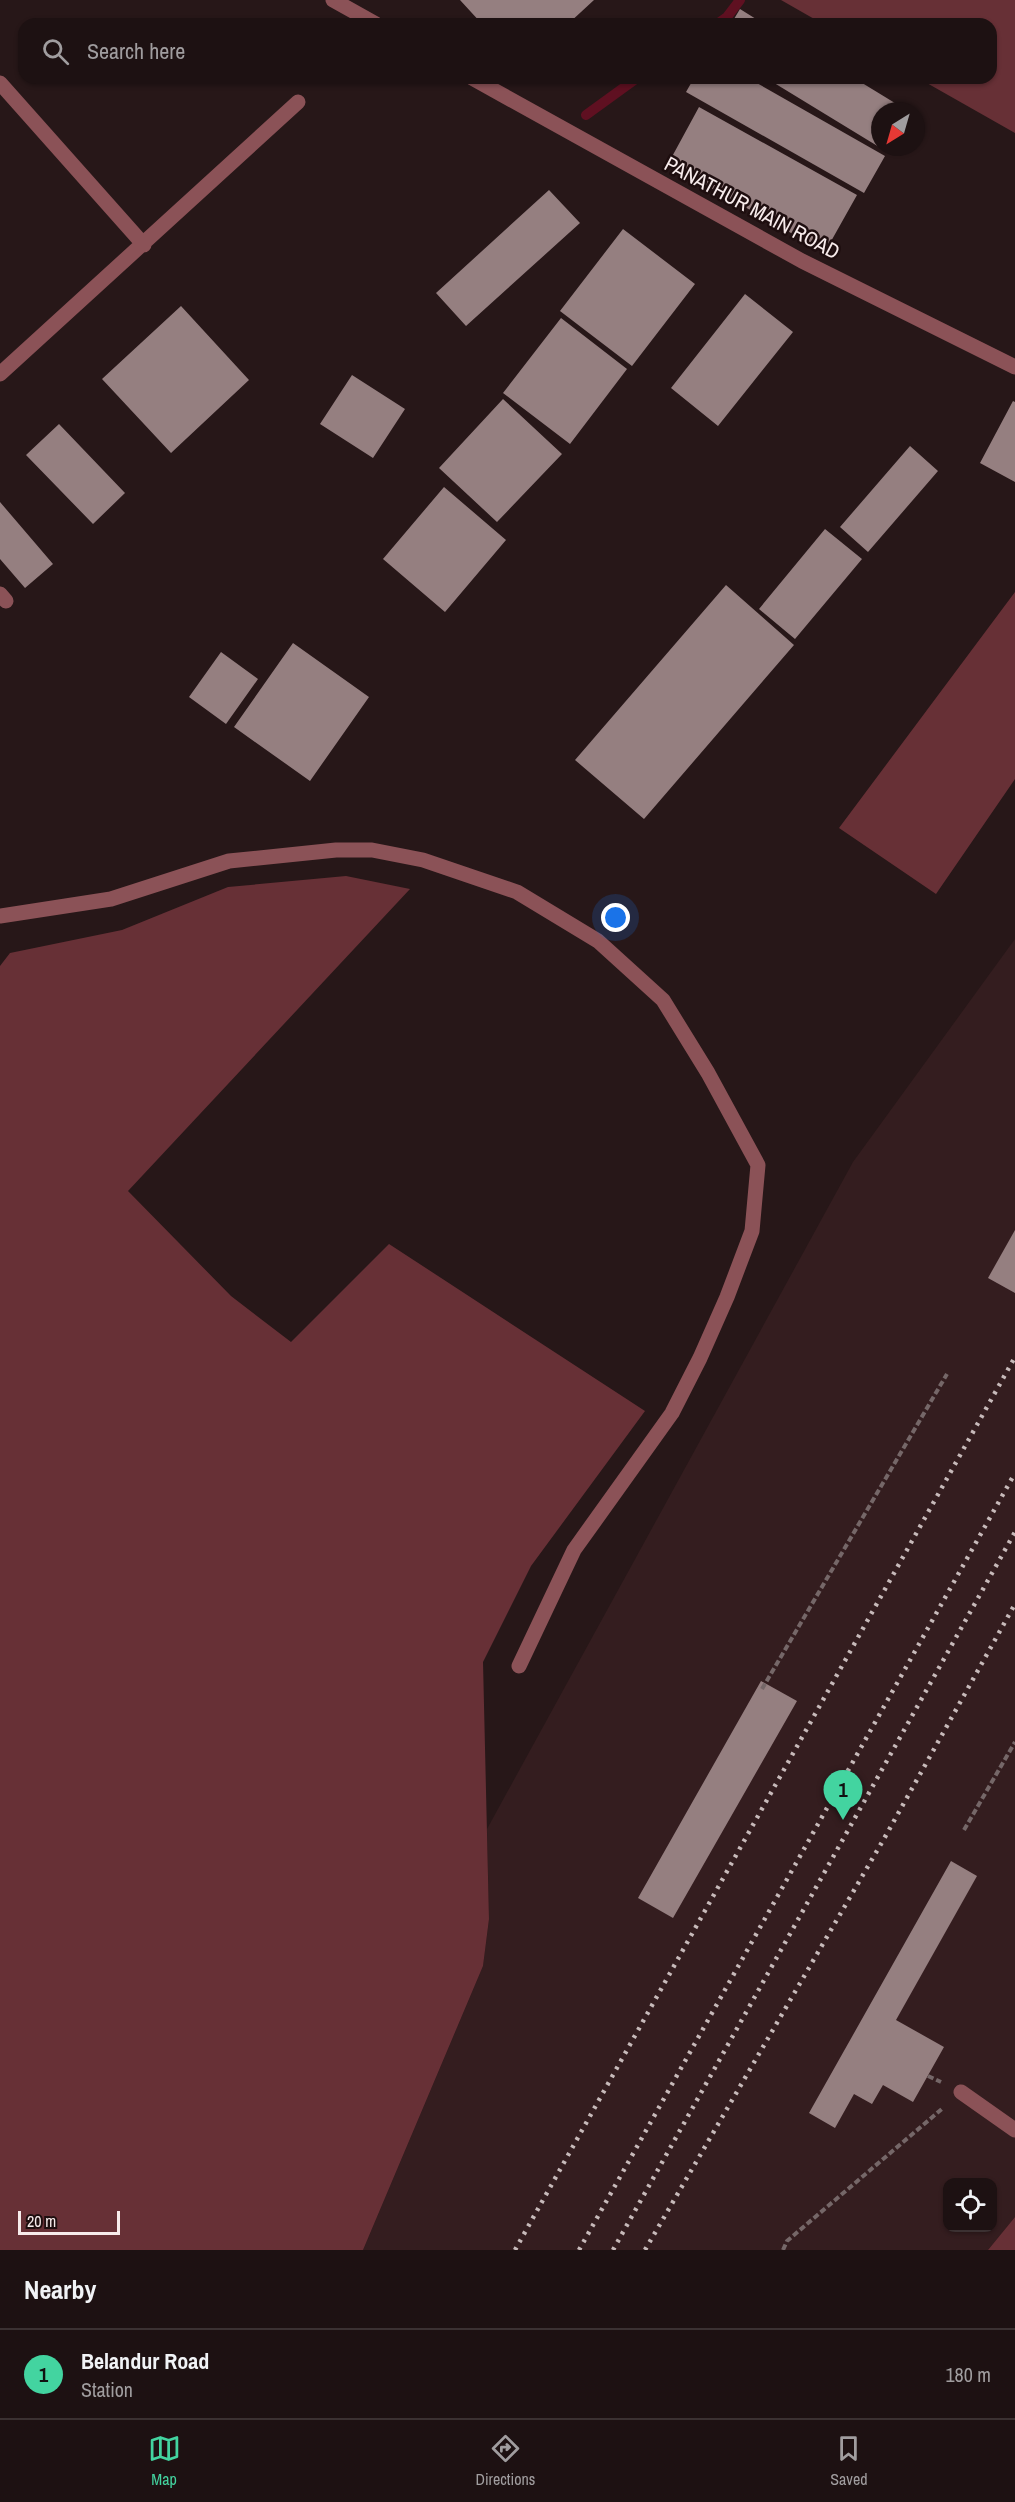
<!DOCTYPE html>
<html lang="en">
<head>
<meta charset="utf-8">
<style>
	:root { --surface:#1d1112; --page:#2a1f20; --text:#f1f3f6; --muted:#a09d9f; --line:#3b3132; --accent:#43d4a0 }
	body { margin:0; font-family:"Archivo Narrow",sans-serif; background:var(--page); color:var(--text) }
	.controls { position:absolute; right:18px; bottom:18px; display:grid; overflow:hidden; border-radius:12px; box-shadow:0 2px 4px #0004 }
	.controls button { width:54px; height:54px; display:grid; place-items:center; padding:0; border:0; border-bottom:2px solid var(--line); background:var(--surface); color:var(--text); font:30px sans-serif }
	.compass { position:absolute; left:871px; top:102px; width:54px; height:54px; border-radius:50%; background:var(--surface); box-shadow:0 2px 4px #0004; rotate:217deg }
	.scale { position:absolute; left:18px; bottom:15px; width:102px; box-sizing:border-box; padding-left:6px; border:3px solid #f7ebeb; border-top:0; font-size:16px; line-height:21px; white-space:nowrap; color:#f7ebeb; -webkit-text-stroke:4px #1e0e0f; paint-order:stroke }
	.you { position:absolute; left:616px; top:918px; width:21px; height:21px; margin:-15px; border:4px solid #fff; border-radius:50%; background:#1a73e8; box-shadow:0 0 0 9px #1a73e833 }
	.badge { display:grid; place-items:center; width:39px; height:39px; border-radius:50%; background:var(--accent); color:#111; font-size:20px; font-weight:700 }
	.pin { position:absolute; translate:-50% -50px; filter:drop-shadow(0 2px 3px #0008) }
	.pin::after { content:''; position:absolute; top:32px; width:21px; height:18px; background:inherit; clip-path:polygon(0 0,100% 0,50% 100%) }
	.list { margin:0; padding:0; list-style:none }
	h2 { display:flex; justify-content:space-between; align-items:center; height:78px; margin:0; padding:0 24px; font-size:26px }
	h2 small { font-size:20px; font-weight:400; color:var(--muted) }
	.list li { display:grid; grid-template-columns:39px 1fr auto; gap:18px; align-items:center; box-sizing:border-box; height:90px; padding:0 24px; border-top:2px solid var(--line) }
	.list b { display:block; font-size:22px; white-space:nowrap }
	.list p { margin:0; font-size:20px; white-space:nowrap; color:var(--muted) }
	.list em { font-size:20px; font-style:normal; color:var(--muted) }
	.icon { flex:none; width:33px; height:33px; fill:none; stroke:currentColor; stroke-width:2; stroke-linecap:round; stroke-linejoin:round }
	.map { position:relative; flex:none; width:1015px; height:2250px; overflow:hidden }
	.search { position:absolute; background:var(--surface); box-shadow:0 2px 4px #0004; left:18px; right:18px; top:18px; height:66px; display:flex; align-items:center; gap:15px; box-sizing:border-box; padding:0 21px; border-radius:18px; color:var(--muted); font-size:22px }
	.sheet { height:168px; background:var(--surface) }
	nav { display:flex; justify-content:space-around; align-items:center; box-sizing:border-box; height:84px; border-top:2px solid var(--line); background:var(--surface); font-size:16px; color:var(--muted) }
	nav a { display:grid; justify-items:center; gap:3px }
	nav .on { color:var(--accent) }
	.map>svg:first-child { display:block }
	.built { fill:#341d1f; fill-rule:evenodd }
	.green { fill:#673036 }
	.lines { fill:none; stroke-linecap:round; stroke-linejoin:round }
	.stream { stroke:#5f1021; stroke-width:10 }
	.building { fill:#957f80 }
	.path { stroke:#756768; stroke-width:4; stroke-dasharray:6 3; stroke-linecap:butt }
	.minor { stroke:#8b5257; stroke-width:15 }
	.rail { stroke:#c7baba; stroke-width:4.5; stroke-dasharray:3 6; stroke-linecap:butt }
	.labels { text-anchor:middle; stroke-width:5; stroke-linejoin:round; paint-order:stroke }
	.street-label { font-size:21px; fill:#f7ebeb; stroke:#1e0e0f }
</style>
</head>
<body>
<div class="map">
<svg width="1015" height="2250" viewBox="0 0 1015 2250">
	<rect width="100%" height="100%" fill="#271718"/>
	<path class="built" d="M1015,939V2217L988,2250H363L483,1966L489,1919L487,1829L853,1162ZM948,2182H992V2228H948Z"/>
	<path class="green" d="M781,0H1015V133L918,78H991V24H823Z
		M1015,592V779L936,894L839,828Z
		M346,876L410,889L128,1191L231,1296L291,1342L389,1244L645,1411L531,1566L483,1662L489,1919L483,1966L363,2250H0V966L10,953L122,930L228,887Z
		M1015,2217V2250H988Z"/>
	<g class="lines">
		<path class="stream" d="M717,24L727,17L740,0
			M586,115L637,78"/>
	</g>
	<path class="building" d="M460,0H594L568,24H490L486,20L482,24Z
		M740,9L764,24H731Z
		M694,78H748L885,156L864,193L686,92Z
		M766,78H854L908,111H880V147H885L884,150Z
		M699,107L857,195L825,252L668,164Z
		M549,190L580,223L466,326L436,293Z
		M623,229L695,284L632,366L560,311Z
		M745,294L793,332L718,426L671,388Z
		M181,306L249,380L171,453L102,379Z
		M561,318L627,369L570,444L503,393Z
		M352,375L405,409L373,458L320,424Z
		M503,399L562,454L497,522L439,468Z
		M1013,401L1015,402V482L980,463Z
		M59,424L125,493L93,524L26,455Z
		M910,446L938,471L868,552L840,527Z
		M444,487L506,540L445,612L383,559Z
		M0,502L53,564L25,588L0,559Z
		M825,529L862,559L795,639L759,609Z
		M726,585L794,645L644,819L575,760Z
		M293,643L369,697L310,781L234,727Z
		M221,652L258,679L226,724L189,697Z
		M1015,1230V1293L988,1278Z
		M761,1681L797,1701L673,1918L638,1898Z
		M951,1861L977,1876L896,2020L944,2047L913,2102L883,2085L872,2104L854,2094L835,2128L809,2113Z"/>
	<g class="lines">
		<path class="path" d="M762,1689L947,1374
			M964,1830L1015,1742
			M928,2076L941,2082
			M783,2250L787,2241L943,2108"/>
		<path class="minor" d="M333,0L376,24
			M472,78L802,261L1015,367
			M0,83L144,245
			M0,374L298,102
			M0,594L6,601
			M0,916L111,899L229,861L336,850H372L423,860L517,892L598,941L663,1000L708,1073L758,1165L752,1231L727,1297L700,1358L672,1413L574,1550L519,1666
			M961,2092L1015,2130"/>
		<path class="rail" d="M515,2250L1015,1357
			M579,2250L1015,1473
			M613,2250L1015,1532
			M645,2250L885,1837L1015,1604"/>
	</g>
	<g class="labels">
		<g class="street-label">
			<text transform="translate(752 208) rotate(28)" y="7">PANATHUR MAIN ROAD</text>
		</g>
	</g>
</svg>
<div class="controls">
<button><svg class="icon" aria-label="locate" viewBox="0 0 24 24"><circle cx="12" cy="12" r="6"/><path d="M12 2v4M12 18v4M2 12h4M18 12h4"/></svg></button>
</div>
<svg class="compass" viewBox="-18 -18 36 36"><path d="M0-13l5 13h-10z" fill="#e53935"/><path d="M0 13l5-13h-10z" fill="#a09d9f"/></svg>
<div class="scale">20 m</div>
<div class="you"></div>
<div class="pin badge" style="left:843px;top:1820px">1</div>
<div class="search"><svg class="icon" aria-label="search" viewBox="0 0 24 24"><circle cx="10" cy="10" r="6"/><path d="M15 15l6 6"/></svg>Search here</div>
</div>
<section class="sheet">
<h2>Nearby<small></small></h2>
<ul class="list">
<li><span class="badge">1</span><div><b>Belandur Road</b><p>Station</p></div><em>180 m</em></li>
</ul>
</section>
<nav>
<a class="on"><svg class="icon" aria-label="map" viewBox="0 0 24 24"><path d="M3 6l6-2 6 2 6-2v14l-6 2-6-2-6 2zM9 4v14M15 6v14"/></svg>Map</a>
<a><svg class="icon" aria-label="directions" viewBox="0 0 24 24"><path d="M12 3l9 9-9 9-9-9zM9 14v-3h6M13 9l2 2-2 2"/></svg>Directions</a>
<a><svg class="icon" aria-label="saved" viewBox="0 0 24 24"><path d="M7 4h10v16l-5-4-5 4z"/></svg>Saved</a>
</nav>
</body>
</html>
